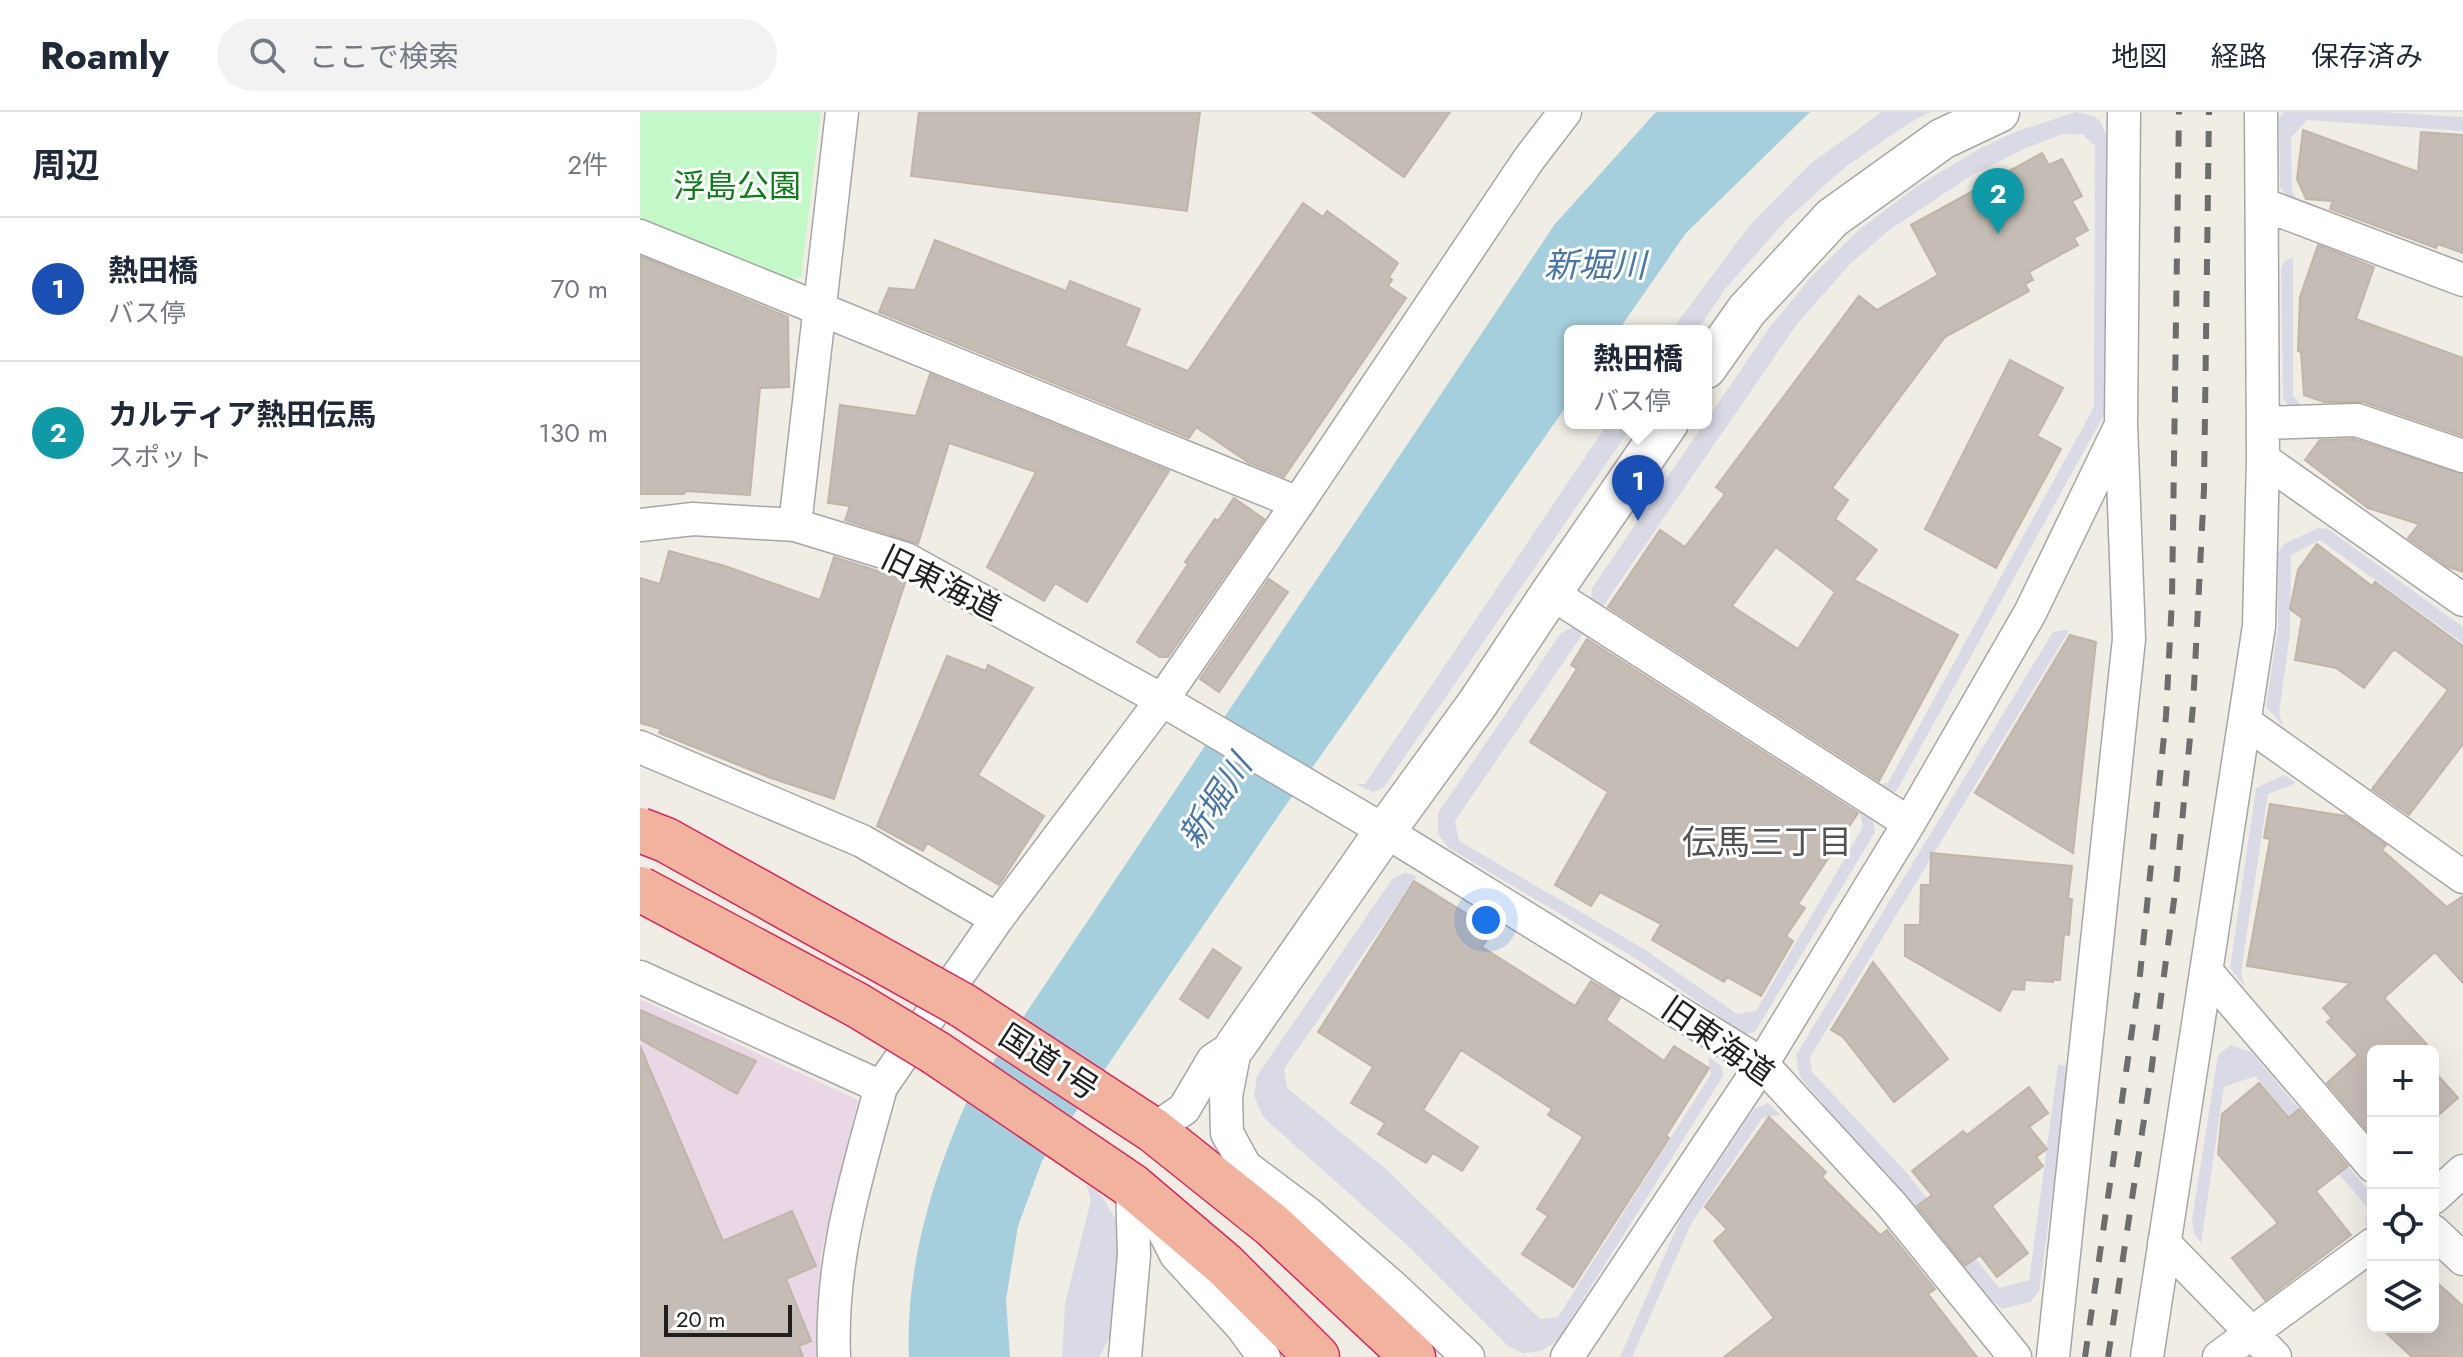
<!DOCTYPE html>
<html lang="ja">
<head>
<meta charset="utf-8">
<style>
	:root { --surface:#fff; --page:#f2f2f3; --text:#1f2937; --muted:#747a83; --line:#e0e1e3; --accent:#db2777 }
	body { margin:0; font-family:Jost,"Noto Sans JP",sans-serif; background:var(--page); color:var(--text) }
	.controls { position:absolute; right:24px; bottom:24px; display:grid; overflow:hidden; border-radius:12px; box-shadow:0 8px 32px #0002 }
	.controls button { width:72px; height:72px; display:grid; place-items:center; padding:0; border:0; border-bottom:2px solid var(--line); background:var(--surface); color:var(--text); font:40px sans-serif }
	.scale { position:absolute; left:24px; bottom:20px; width:128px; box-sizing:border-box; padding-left:8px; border:4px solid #1f1f1f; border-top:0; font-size:22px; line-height:28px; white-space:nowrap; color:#1f1f1f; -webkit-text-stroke:6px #fff; paint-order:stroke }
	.you { position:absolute; left:846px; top:808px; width:28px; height:28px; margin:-20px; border:6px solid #fff; border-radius:50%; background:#1a73e8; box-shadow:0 0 0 12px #1a73e833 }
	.badge { display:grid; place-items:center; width:52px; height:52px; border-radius:50%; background:var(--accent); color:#fff; font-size:26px; font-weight:700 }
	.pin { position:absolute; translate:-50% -66px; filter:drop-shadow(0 2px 4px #0008) }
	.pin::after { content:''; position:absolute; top:42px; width:28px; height:24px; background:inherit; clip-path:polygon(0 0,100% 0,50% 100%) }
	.popup { position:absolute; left:924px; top:213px; width:148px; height:104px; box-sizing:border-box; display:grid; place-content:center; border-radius:12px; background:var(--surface); filter:drop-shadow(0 2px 6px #0005); font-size:26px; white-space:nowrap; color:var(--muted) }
	.popup b { font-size:30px; color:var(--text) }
	.popup::after { content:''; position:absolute; left:50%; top:100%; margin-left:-16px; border:16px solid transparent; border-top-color:var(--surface) }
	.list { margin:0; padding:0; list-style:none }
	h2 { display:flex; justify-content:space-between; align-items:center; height:104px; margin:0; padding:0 32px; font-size:34px }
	h2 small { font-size:26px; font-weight:400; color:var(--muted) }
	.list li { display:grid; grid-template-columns:52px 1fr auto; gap:24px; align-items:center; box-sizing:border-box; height:144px; padding:0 32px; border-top:2px solid var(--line) }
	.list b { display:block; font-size:30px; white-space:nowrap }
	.list p { margin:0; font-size:26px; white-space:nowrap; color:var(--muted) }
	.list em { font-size:26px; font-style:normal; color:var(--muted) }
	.icon { flex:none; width:44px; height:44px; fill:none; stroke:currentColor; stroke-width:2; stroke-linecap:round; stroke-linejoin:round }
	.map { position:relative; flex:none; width:1823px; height:1245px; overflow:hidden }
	header { display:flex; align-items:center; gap:48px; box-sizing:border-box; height:112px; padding:0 40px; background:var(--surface); border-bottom:2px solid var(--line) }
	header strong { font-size:38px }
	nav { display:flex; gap:44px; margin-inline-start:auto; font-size:28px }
	.search { width:560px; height:72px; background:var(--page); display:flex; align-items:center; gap:20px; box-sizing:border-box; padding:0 28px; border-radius:44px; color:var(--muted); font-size:30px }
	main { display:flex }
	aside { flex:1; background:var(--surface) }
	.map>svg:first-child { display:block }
	.industrial { fill:#e9d7e5 }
	.park { fill:#c3f9c9 }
	.plaza { fill:#dadae6 }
	.water { fill:#a6cfdd }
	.building { fill:#c5bcb5; stroke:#c1b4a8; stroke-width:2; fill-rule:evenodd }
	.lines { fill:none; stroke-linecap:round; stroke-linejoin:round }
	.minor-casing { stroke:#a6a6a6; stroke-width:35 }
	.tertiary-casing { stroke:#a6a6a6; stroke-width:43 }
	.trunk-casing { stroke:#da265f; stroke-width:47 }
	.minor { stroke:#fff; stroke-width:32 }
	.tertiary { stroke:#fff; stroke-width:40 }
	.trunk { stroke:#f1b29e; stroke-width:44 }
	.rail { stroke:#6d6d6d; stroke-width:6; stroke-dasharray:16 16; stroke-linecap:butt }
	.trunk-bridge-casing { stroke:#da265f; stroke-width:47; stroke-linecap:butt }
	.trunk-bridge { stroke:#f1b29e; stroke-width:44 }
	.labels { text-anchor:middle; stroke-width:6; stroke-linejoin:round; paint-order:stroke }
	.park-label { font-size:32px; fill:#0c7e18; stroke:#fff }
	.street-label { font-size:32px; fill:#1f1f1f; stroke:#fff }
	.water-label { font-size:34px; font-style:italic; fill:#4876a7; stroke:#fff }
	.neighbourhood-label { font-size:34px; fill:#525252; stroke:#fff }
</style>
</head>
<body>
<header>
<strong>Roamly</strong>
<div class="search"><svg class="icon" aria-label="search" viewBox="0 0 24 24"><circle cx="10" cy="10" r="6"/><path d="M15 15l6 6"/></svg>ここで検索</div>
<nav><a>地図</a><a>経路</a><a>保存済み</a></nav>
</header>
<main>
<aside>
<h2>周辺<small>2件</small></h2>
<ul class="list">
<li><span class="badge" style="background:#1a4fb4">1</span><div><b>熱田橋</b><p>バス停</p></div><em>70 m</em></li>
<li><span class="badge" style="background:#0f9aa8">2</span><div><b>カルティア熱田伝馬</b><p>スポット</p></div><em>130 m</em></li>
</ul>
</aside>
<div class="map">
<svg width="1823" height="1245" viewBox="0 0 1823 1245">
	<rect width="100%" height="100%" fill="#f0ede5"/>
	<path class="industrial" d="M0,887L218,988L181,1142L179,1245H0Z"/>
	<path class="park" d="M0,0H181L161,165L137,173L0,112Z"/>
	<path class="plaza" d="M1242,0H1290L1268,12L1204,56L1145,109L1085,177L1057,219H1031L1109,114L1170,52Z
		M1436,0L1453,4L1460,9L1468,26L1466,299L1256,680L1244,682L1230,673L1248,671L1454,295L1455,34L1442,22L1420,23L1386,36L1332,63L1248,119L1210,152L1157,212L959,500L951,489L952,476L1130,215L1171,165L1219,118L1276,75L1337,38L1375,20Z
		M1645,0H1742L1823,5V19L1667,8L1651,26L1652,80L1660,91L1647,84L1640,76L1639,6Z
		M1653,145V284L1667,300H1653L1643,287L1641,157L1644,150Z
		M968,311H994L744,675L733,680L716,672H725Z
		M1678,416L1688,417L1823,515V531L1680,428L1651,443L1650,522L1639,601L1643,614L1626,595L1638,516V441L1644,432Z
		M933,515L944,520L815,709L819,729L1004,837L1097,902L1116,899L1223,715L1219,696L1233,707L1235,720L1115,920L1104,922L998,848L809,736L798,722V701L921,521Z
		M1424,518L1429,519L1170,945L1172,960L1266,1060L1359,1176L1389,1168L1418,953L1430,954L1399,1179L1390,1190L1362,1197L1350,1187L1160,965L1156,943L1413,520Z
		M1644,663L1656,671L1628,682L1601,860L1605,875L1590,856L1616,676Z
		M765,761L777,764L644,957L647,976L748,1059L900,1207L918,1205L1071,962L1068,944L1082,955L1083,964L917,1229L901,1239L883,1241L868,1234L766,1132L623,1005L614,984L617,964L753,766Z
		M1591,933L1611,940L1733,1084V1108L1725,1114L1727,1095L1615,964L1584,975L1561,1131L1554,1122L1552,1107L1578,943Z
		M1128,991L1141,1003L1122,1006L1052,1110L992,1245H980L1041,1106L1114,997Z
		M446,1070L462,1084L476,1108L484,1144L473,1219L459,1245H422L425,1192L451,1088Z"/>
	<path class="water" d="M1016,0H1170L1046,121L978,219H930V289L639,703L402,1049L378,1114L366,1188L370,1245H269C265,1157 292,1068 327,989L915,112Z"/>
	<path class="building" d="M279,0H560L547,99L271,64Z
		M672,0H810L764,65Z
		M1663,18L1778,60L1781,20L1823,23V141L1798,132L1796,136L1690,97L1693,89L1666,87L1657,67Z
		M1402,41L1409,53L1422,47L1442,84L1432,89L1448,118L1434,126L1438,133L1389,160L1393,168L1385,172L1389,179L1305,225L1192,376L1208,388L1195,407L1237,438L1214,468L1318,523L1239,669L968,495L1020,418L1045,435L1085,382L1076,375L1219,184L1237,198L1298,163L1271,113ZM1136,435L1195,480L1158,537L1092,494Z
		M663,91L683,105L687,99L758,151L749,165L752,168L748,174L766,186L644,365L608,350L556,315L549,326L239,200L249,176L275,178L295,128L426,179L430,169L500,197L485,234L548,259Z
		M1678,133L1734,155L1716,207L1823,246V324L1723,290H1684L1664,283L1661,240L1658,239L1660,185Z
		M0,144L148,205L149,275L120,276L110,383L45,379L44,382H0Z
		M1370,248L1423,276L1397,324L1421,337L1356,456L1285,417Z
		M290,262L529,359L447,490L415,471L404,489L347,455L396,360L309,331L278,432L205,408L210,394L188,391L200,293L276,304Z
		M1714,327L1823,362V460L1809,455L1768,426L1779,412L1728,396L1665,348L1680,328Z
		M594,386L624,407L528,545H520L497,530L548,452L545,450L575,407L578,409Z
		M1677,432L1732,474L1735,470L1823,534V632L1769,703L1732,677L1808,578L1754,537L1724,576L1696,556L1655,548L1662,506L1650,497L1658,458Z
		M29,439L85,454L180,488L194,445L266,468L194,687L131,666L19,621L21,617L0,611V466L20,472Z
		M629,467L648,480L579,580L560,567Z
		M1430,523L1456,530L1433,741L1335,681Z
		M947,527L1218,701L1158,792L1165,796L1146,824L1153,829L1121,884L1087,865L1084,870L1012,828L1021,812L960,780L951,794L915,773L968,680L890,630L937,557L931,553Z
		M307,544L346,559L348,553L393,576L338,663L404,704L359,773L287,731L283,739L237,714Z
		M1630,692L1705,704L1746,733L1742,738L1807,795L1823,784V871L1795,840L1744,886L1793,939H1733V1025L1687,971L1718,943L1687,910L1692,906L1683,896L1710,871L1607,854L1630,727L1624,726Z
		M1291,741L1432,754L1428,787H1432L1429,823L1424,822L1420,868H1412L1413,870L1385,868L1384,878L1372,877L1360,899L1265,844V813H1280L1281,773H1290Z
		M774,769L827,802L824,806L850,823L842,835L935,894L951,869L980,886L966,908L1024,949L1034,934L1069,956L1026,1024L1029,1026L933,1175L882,1142L908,1104L897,1097L943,1025L908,1003L912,997L821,938L783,998L838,1035L822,1059L793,1041L786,1051L738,1022L745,1011L711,991L733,955L678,920Z
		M573,837L601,856L568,906L540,887Z
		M1233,850L1308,947L1254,990L1203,925L1191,918Z
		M0,898L116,949L97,982L0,927Z
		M0,934L83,1129L152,1099L176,1154L146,1167L171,1229L159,1234L163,1245H0Z
		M1793,958L1818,986L1793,1008Z
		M1619,971L1649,1006L1659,997L1708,1054L1676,1079L1711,1123L1625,1188L1592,1146L1638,1111L1578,1042L1582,1002Z
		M1389,975L1408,1001L1389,1015L1407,1037L1396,1045L1403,1054L1352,1094L1388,1141L1357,1165L1340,1143L1325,1154L1277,1094L1292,1083L1272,1059L1323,1019L1327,1023Z
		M1129,1005L1186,1060L1182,1065L1240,1123L1247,1118L1295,1177L1288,1182L1337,1245H1084L1134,1206L1074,1129L1087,1117L1065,1095Z
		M1793,1167L1823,1194V1245H1772L1740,1215H1793Z"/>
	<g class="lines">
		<g class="minor-casing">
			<path id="minor" d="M1622,92L1823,168
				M0,124L658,391
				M1623,311L1717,308L1823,344
				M1623,347L1823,488
				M0,413L53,407L155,413L266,447L522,588L745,719L1122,952L1251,1092L1375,1245
				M155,413L202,0
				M911,481L1269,711
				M1605,610L1823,765
				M0,635L222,729L357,807
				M1566,859L1733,1054
				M0,865L241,975C216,1066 190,1149 194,1245
				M596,933L586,984L587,1021L605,1054L669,1102L752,1174L828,1245
				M241,975L357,807L522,588L658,391L889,47L925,0
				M513,1018L544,997L573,948L596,933
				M1793,1086L1823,1059
				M513,1098L536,1143L602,1215L624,1245
				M1793,1119L1823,1147
				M1524,1131L1635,1245
				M485,1245L494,1143L492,1074
				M927,1245L1122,952L1269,711L1390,501L1480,315
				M1413,1245L1489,527L1481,312L1484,0
				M1507,1245L1619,514L1623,347L1621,0
				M1579,1245L1733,1132"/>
		</g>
		<g class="tertiary-casing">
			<path id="tertiary" d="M1066,256L1107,198L1192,106L1302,27L1359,0
				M596,933L745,719L838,591L911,481L1028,311"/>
		</g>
		<g class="trunk-casing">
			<path id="trunk" d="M322,893L513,1018L633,1114L773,1245
				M296,941L492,1074L585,1153L677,1245"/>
		</g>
		<use href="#minor" class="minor"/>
		<use href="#tertiary" class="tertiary"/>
		<use href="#trunk" class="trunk"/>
		<path class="rail" d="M1445,1245L1500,863L1526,604L1532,487L1539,0
			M1468,1245L1510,968L1536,773L1553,594L1564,377L1569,0"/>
		<g class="trunk-bridge-casing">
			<path id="trunk-bridge" d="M0,718L26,728L322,893
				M0,777L217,893L296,941"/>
		</g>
		<use href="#trunk-bridge" class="trunk-bridge"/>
	</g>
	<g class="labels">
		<g class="park-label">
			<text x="97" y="85">浮島公園</text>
		</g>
		<g class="street-label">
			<text transform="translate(301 471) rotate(26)" y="11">旧東海道</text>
			<text transform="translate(1078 929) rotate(35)" y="11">旧東海道</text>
			<text transform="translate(409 950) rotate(33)" y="11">国道1号</text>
		</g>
		<g class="water-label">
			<text x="955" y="165">新堀川</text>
			<text transform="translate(575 689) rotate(-57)" y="12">新堀川</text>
		</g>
		<g class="neighbourhood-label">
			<text x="1127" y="742">伝馬三丁目</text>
		</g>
	</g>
</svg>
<div class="controls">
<button>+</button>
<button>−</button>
<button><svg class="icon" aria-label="locate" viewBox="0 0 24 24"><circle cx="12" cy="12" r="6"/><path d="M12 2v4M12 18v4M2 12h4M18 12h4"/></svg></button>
<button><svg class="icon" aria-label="layers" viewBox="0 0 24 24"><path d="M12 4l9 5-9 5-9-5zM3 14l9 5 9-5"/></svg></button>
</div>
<div class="scale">20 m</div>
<div class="you"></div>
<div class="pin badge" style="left:998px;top:409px;background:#1a4fb4">1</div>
<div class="popup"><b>熱田橋</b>バス停</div>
<div class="pin badge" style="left:1358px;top:122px;background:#0f9aa8">2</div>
</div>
</main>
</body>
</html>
